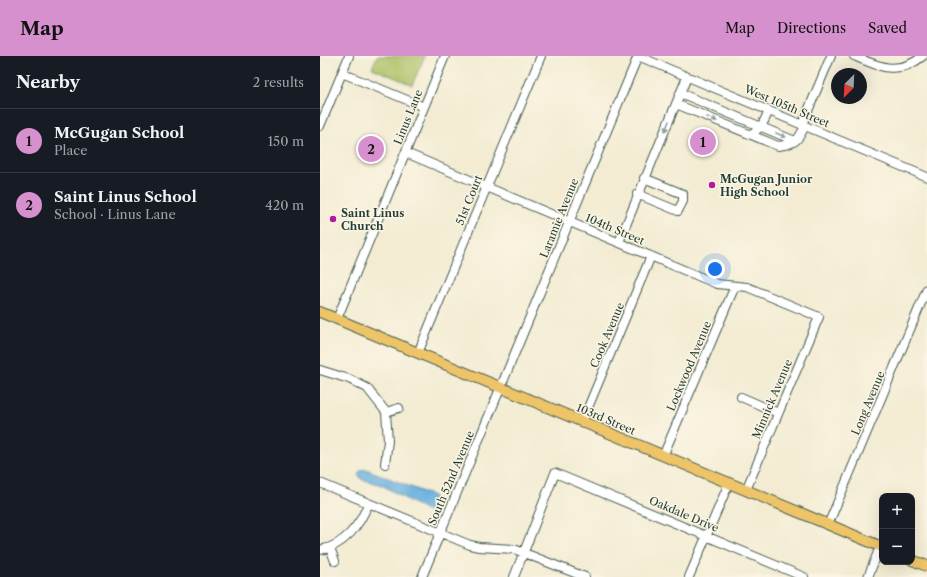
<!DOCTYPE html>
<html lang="en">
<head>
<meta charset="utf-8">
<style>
	:root { --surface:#171b24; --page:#242831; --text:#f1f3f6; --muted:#9ea1a6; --line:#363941; --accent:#d690ce }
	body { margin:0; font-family:"Libre Caslon Text",serif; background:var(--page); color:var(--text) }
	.controls { position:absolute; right:12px; bottom:12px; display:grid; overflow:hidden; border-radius:8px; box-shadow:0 4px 16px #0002 }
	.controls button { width:36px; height:36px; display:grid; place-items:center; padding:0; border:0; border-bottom:1px solid var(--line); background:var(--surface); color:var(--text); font:20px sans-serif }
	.compass { position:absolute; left:511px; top:12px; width:36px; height:36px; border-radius:50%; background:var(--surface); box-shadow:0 4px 16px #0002; rotate:204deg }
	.you { position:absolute; left:395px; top:213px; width:14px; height:14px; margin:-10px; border:3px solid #fff; border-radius:50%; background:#1a73e8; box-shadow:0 0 0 6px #1a73e833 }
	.badge { display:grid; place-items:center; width:26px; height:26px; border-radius:50%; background:var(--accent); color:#111; font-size:13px; font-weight:700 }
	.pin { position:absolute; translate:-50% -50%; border:2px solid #fff; box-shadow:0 1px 4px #0006 }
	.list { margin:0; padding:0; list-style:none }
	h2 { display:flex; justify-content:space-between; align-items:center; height:52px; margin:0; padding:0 16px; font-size:17px }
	h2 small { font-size:13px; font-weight:400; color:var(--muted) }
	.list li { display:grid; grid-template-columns:26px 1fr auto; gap:12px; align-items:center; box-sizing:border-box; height:64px; padding:0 16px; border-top:1px solid var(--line) }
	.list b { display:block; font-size:15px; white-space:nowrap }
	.list p { margin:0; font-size:13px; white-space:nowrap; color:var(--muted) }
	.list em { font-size:13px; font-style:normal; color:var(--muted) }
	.map { position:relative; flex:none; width:607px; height:521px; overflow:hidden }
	header { display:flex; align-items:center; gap:24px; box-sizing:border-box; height:56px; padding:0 20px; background:var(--accent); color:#111 }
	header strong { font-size:19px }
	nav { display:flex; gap:22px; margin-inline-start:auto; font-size:14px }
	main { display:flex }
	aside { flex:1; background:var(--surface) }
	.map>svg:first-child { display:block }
	.green { fill:#aabf63; stroke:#647e4c }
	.water { fill:#67b0df; stroke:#43768a }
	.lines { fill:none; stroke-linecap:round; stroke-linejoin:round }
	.minor-casing { stroke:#3f574c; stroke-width:10 }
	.major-casing { stroke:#3f574c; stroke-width:12 }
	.minor { stroke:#fff; stroke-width:8 }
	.major { stroke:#eec469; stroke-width:10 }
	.oneway { fill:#8f9e9a }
	.poi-dot { fill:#b5179e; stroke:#fcf5e5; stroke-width:1.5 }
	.labels { text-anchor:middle; stroke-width:3; stroke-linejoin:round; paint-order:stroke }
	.street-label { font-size:11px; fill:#1f3d34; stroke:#fcf5e5 }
	.poi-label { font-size:11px; font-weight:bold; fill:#1f3d34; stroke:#fcf5e5; text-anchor:start }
</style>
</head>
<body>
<header>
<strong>Map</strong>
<nav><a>Map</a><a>Directions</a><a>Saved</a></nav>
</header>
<main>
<aside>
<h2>Nearby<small>2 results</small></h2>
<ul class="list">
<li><span class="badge">1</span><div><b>McGugan School</b><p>Place</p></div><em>150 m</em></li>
<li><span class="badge">2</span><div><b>Saint Linus School</b><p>School · Linus Lane</p></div><em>420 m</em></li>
</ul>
</aside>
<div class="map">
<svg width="607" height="521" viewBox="0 0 607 521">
	<rect width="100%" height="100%" fill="#fcf5e5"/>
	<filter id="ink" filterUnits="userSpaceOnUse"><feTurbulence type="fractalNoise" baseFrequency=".025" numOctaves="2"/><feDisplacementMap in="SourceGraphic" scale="8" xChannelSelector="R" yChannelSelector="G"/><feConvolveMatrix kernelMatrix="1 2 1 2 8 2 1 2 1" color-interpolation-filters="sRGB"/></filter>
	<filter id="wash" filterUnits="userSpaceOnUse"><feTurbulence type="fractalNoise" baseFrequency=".012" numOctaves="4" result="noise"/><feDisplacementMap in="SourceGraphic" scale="16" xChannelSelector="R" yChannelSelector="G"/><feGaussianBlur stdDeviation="0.9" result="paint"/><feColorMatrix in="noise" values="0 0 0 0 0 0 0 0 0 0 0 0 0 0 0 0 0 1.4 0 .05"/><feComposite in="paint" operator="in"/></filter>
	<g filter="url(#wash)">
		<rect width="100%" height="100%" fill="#f3ecd3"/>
		<path class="green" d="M57,0H105L92,29L52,12Z"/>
		<path class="water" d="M46,413L113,440L115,443C116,449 112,455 106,455L62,429L41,423L38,418L41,414Z"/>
	</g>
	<g filter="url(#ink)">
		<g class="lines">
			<g class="minor-casing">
				<path id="minor" d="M318,0L607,121
					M534,0C560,11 578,20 603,0
					M22,17L104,51
					M360,37L475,85
					M356,48L458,90C475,88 478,85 485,70
					M482,69L511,0
					M0,70L29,0
					M431,78L441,71L449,55
					M86,97L397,228L427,231L499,261L426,434
					M317,138L358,155L363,145V138L324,122
					M299,186L367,21
					M17,263L125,0
					M98,297L221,0
					M0,314L29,323L47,332L66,356L68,385L65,408
					M421,341L458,357
					M66,356L79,352
					M262,366L331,200
					M343,400L415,230
					M0,427L150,489L159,491L194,493L265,521
					M508,469L607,233
					M10,492L15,505
					M0,494C24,490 40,469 48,448
					M102,521L318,0
					M194,521L235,417L484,521
					M369,521L409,427
					M548,521L560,491"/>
			</g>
			<g class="major-casing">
				<path id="major" d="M0,256L562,491
					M592,504L607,510"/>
			</g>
			<use href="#minor" class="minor"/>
			<use href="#major" class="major"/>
		</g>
		<defs><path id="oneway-solid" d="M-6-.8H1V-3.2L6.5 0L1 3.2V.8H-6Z"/></defs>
		<g class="oneway">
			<use href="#oneway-solid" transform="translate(392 63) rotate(22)"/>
			<use href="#oneway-solid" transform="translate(347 70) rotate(112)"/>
			<use href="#oneway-solid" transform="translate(461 79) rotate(23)"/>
		</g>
	</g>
	<g class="poi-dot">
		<circle cx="392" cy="129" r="4"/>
		<circle cx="13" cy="163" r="4"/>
	</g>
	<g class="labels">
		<g class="street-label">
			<text transform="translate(467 50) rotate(23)" y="4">West 105th Street</text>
			<text transform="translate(88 61) rotate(-68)" y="4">Linus Lane</text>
			<text transform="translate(149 144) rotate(-68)" y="4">51st Court</text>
			<text transform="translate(239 162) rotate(-68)" y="4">Laramie Avenue</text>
			<text transform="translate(295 173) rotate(23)" y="4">104th Street</text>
			<text transform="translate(287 279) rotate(-67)" y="4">Cook Avenue</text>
			<text transform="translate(369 310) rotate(-67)" y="4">Lockwood Avenue</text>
			<text transform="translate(452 343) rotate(-67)" y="4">Minnick Avenue</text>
			<text transform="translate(548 347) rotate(-67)" y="4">Long Avenue</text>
			<text transform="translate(286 363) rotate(23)" y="4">103rd Street</text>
			<text transform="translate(131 422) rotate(-67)" y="4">South 52nd Avenue</text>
			<text transform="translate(364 458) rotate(23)" y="4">Oakdale Drive</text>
		</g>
		<g class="poi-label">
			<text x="400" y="127">McGugan Junior<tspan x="400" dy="13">High School</tspan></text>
			<text x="21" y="161">Saint Linus<tspan x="21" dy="13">Church</tspan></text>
		</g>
	</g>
</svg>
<div class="controls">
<button>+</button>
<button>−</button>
</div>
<svg class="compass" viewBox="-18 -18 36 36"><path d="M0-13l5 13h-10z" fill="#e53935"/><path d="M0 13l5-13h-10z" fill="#9ea1a6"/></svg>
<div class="you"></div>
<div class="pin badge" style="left:383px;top:86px">1</div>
<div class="pin badge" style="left:51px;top:93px">2</div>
</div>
</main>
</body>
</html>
